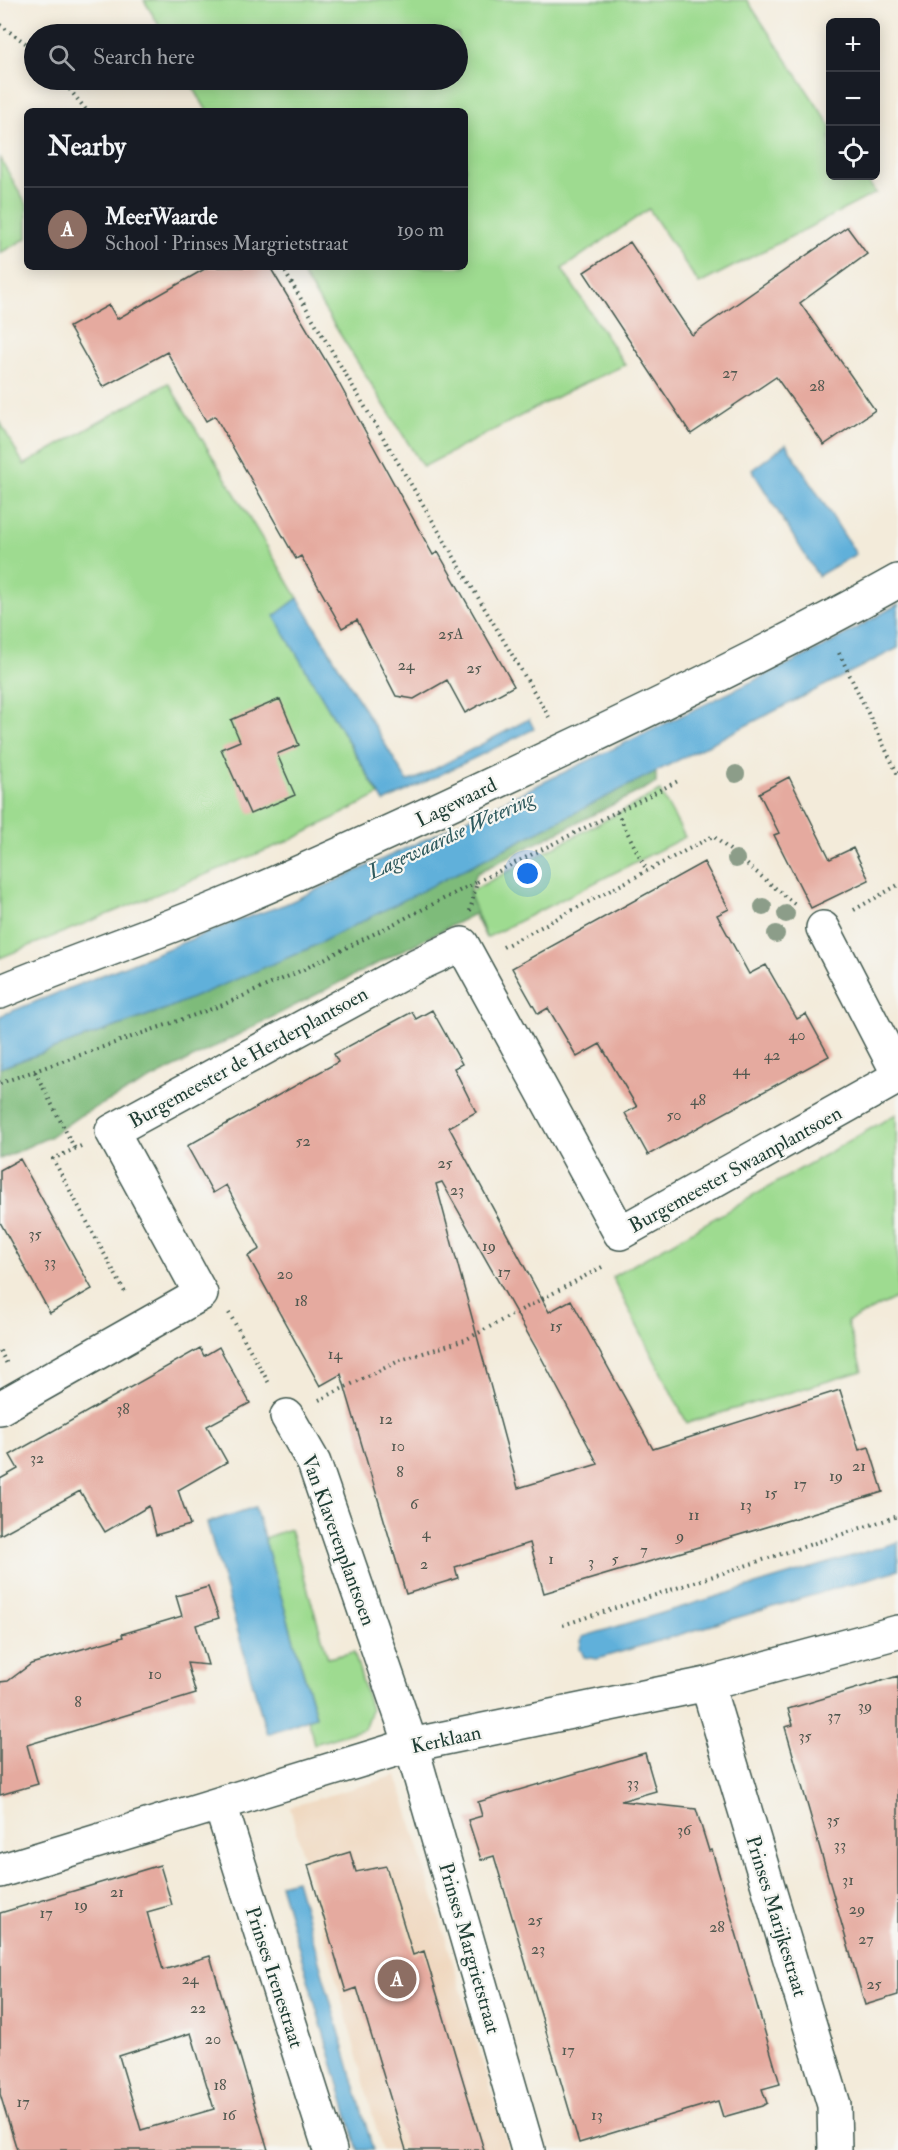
<!DOCTYPE html>
<html lang="en">
<head>
<meta charset="utf-8">
<style>
	:root { --surface:#171b24; --page:#242831; --text:#f1f3f6; --muted:#9ea1a6; --line:#363941; --accent:#d690ce }
	body { margin:0; font-family:"IM FELL Double Pica",serif; background:var(--page); color:var(--text) }
	.controls { position:absolute; right:18px; top:18px; display:grid; overflow:hidden; border-radius:9px; box-shadow:0 3px 15px #0003 }
	.controls button { width:54px; height:54px; display:grid; place-items:center; padding:0; border:0; border-bottom:2px solid var(--line); background:var(--surface); color:var(--text); font:30px sans-serif }
	.you { position:absolute; left:528px; top:874px; width:21px; height:21px; margin:-15px; border:4px solid #fff; border-radius:50%; background:#1a73e8; box-shadow:0 0 0 9px #1a73e833 }
	.badge { display:grid; place-items:center; width:39px; height:39px; border-radius:50%; background:var(--accent); color:#fff; font-size:20px; font-weight:700 }
	.pin { position:absolute; translate:-50% -50%; border:3px solid #fff; box-shadow:0 2px 6px #0006 }
	.list { margin:0; padding:0; list-style:none }
	h2 { display:flex; justify-content:space-between; align-items:center; height:78px; margin:0; padding:0 24px; font-size:26px }
	h2 small { font-size:20px; font-weight:400; color:var(--muted) }
	.list li { display:grid; grid-template-columns:39px 1fr auto; gap:18px; align-items:center; box-sizing:border-box; height:84px; padding:0 24px; border-top:2px solid var(--line) }
	.list b { display:block; font-size:22px; white-space:nowrap }
	.list p { margin:0; font-size:20px; white-space:nowrap; color:var(--muted) }
	.list em { font-size:20px; font-style:normal; color:var(--muted) }
	.icon { flex:none; width:33px; height:33px; fill:none; stroke:currentColor; stroke-width:2; stroke-linecap:round; stroke-linejoin:round }
	.map { position:relative; flex:none; width:898px; height:2150px; overflow:hidden }
	.search { position:absolute; background:var(--surface); box-shadow:0 3px 15px #0003; left:24px; top:24px; width:444px; height:66px; display:flex; align-items:center; gap:15px; box-sizing:border-box; padding:0 21px; border-radius:33px; color:var(--muted); font-size:22px }
	.panel { position:absolute; background:var(--surface); box-shadow:0 3px 15px #0003; left:24px; top:108px; width:444px; height:162px; border-radius:9px }
	.map>svg:first-child { display:block }
	.built { fill:#efd6bc }
	.green { fill:#9edb90; stroke:#5e8c62; stroke-width:1.5 }
	.forest { fill:#7ebb7a; stroke:#4e7c57; stroke-width:1.5 }
	.water { fill:#60b0da; stroke:#407687; stroke-width:1.5 }
	.building { fill:#e5aa9f; fill-rule:evenodd }
	.lines { fill:none; stroke-linecap:round; stroke-linejoin:round }
	.minor-casing { stroke:#3f574d; stroke-width:36 }
	.path { stroke:#3f574d; stroke-width:4; stroke-dasharray:1.5 4.5; stroke-linecap:butt }
	.minor { stroke:#fff; stroke-width:33 }
	.tree { fill:#8c9d89 }
	.labels { text-anchor:middle; stroke-width:4.5; stroke-linejoin:round; paint-order:stroke }
	.number-label { font-size:16px; fill:#50584f }
	.street-label { font-size:20px; fill:#1f3d34; stroke:#f6f6f2 }
	.water-label { font-size:21px; font-style:italic; fill:#2f5a5e; stroke:#f6f6f2 }
</style>
</head>
<body>
<div class="map">
<svg width="898" height="2150" viewBox="0 0 898 2150">
	<rect width="100%" height="100%" fill="#f6f6f2"/>
	<filter id="ink" filterUnits="userSpaceOnUse"><feTurbulence type="fractalNoise" baseFrequency=".0167" numOctaves="2"/><feDisplacementMap in="SourceGraphic" scale="12" xChannelSelector="R" yChannelSelector="G"/><feConvolveMatrix kernelMatrix="1 2 1 2 8 2 1 2 1" color-interpolation-filters="sRGB"/></filter>
	<filter id="wash" filterUnits="userSpaceOnUse"><feTurbulence type="fractalNoise" baseFrequency=".008" numOctaves="4" result="noise"/><feDisplacementMap in="SourceGraphic" scale="24" xChannelSelector="R" yChannelSelector="G"/><feGaussianBlur stdDeviation="1.35" result="paint"/><feColorMatrix in="noise" values="0 0 0 0 0 0 0 0 0 0 0 0 0 0 0 0 0 1.4 0 .05"/><feComposite in="paint" operator="in"/></filter>
	<g filter="url(#wash)">
		<rect width="100%" height="100%" fill="#f3ebda"/>
		<path class="built" d="M397,1775L509,2150H382L290,1807Z"/>
		<path class="green" d="M144,0H747L830,125V176H864L876,193L699,284L649,209L562,269L625,365L570,390L423,467L298,267H465V111H207L189,80H458V34H164Z
			M0,158L27,205V238L0,253Z
			M168,383L298,598L275,616L379,795L291,840L0,958V422L24,465Z
			M660,791L685,837L486,938L469,892Z
			M896,1114L898,1297L847,1322L862,1371L687,1423L612,1277Z
			M290,1529L328,1658L354,1652L371,1710L364,1729L314,1744L308,1719L316,1715L264,1538Z"/>
		<path class="forest" d="M656,771V783L477,873L469,892L486,938L474,914L81,1115L49,1137L0,1159V1068L166,1009L457,873Z"/>
		<path class="water" d="M786,444L856,554L818,576L752,470Z
			M298,598L407,781L416,779L529,719L534,729L384,802L274,616Z
			M898,604V648L308,949L166,1009L0,1068V1016L229,924L286,904L426,839L826,646Z
			M255,1507L316,1716L267,1734L207,1523Z
			M898,1542V1570L597,1659L584,1657L580,1648L582,1637Z
			M296,1880L373,2150H358L280,1884Z"/>
		<g id="blocks">
			<path class="building" d="M847,227L867,254L800,303L875,410L824,445L776,377L691,434L584,272L630,242L692,335Z
				M208,267H270L335,376L433,555L438,552L514,686L465,713L447,680L414,699L396,696L357,620L342,628L301,556L296,559L215,416L206,421L167,352L103,387L69,327L109,305L117,319Z
				M280,699L299,745L277,754L295,795L250,814L221,749L240,741L231,720Z
				M789,777L830,859L853,848L869,880L811,908L774,835L779,833L759,793Z
				M704,862L729,909L717,915L749,974L766,965L797,1019L806,1014L829,1056L648,1155L625,1113L637,1107L600,1044L577,1057L548,1008L538,1014L512,968Z
				M432,1010L462,1064L454,1068L476,1112L449,1127L549,1312L571,1300L653,1449L840,1390L859,1450L869,1447L883,1492L544,1593L530,1543L455,1567L458,1578L406,1594L341,1374L320,1386L248,1256L260,1249L226,1185L213,1193L187,1146L338,1062L334,1054L412,1012L416,1019ZM442,1182L541,1357L598,1464L518,1488L436,1184Z
				M20,1159L92,1289L50,1313L0,1222V1170Z
				M219,1347L250,1403L207,1426L227,1462L178,1490L190,1525L156,1535L149,1506L105,1532L80,1491L0,1535V1479L18,1469L10,1455L200,1348L204,1356Z
				M208,1587L219,1618L196,1625L208,1665L187,1663L196,1694L27,1745L38,1784L0,1795V1682L8,1681L31,1664L123,1637L122,1634L182,1616L176,1596Z
				M898,1676V1995L865,2005L785,1727L793,1725L788,1709Z
				M645,1753L656,1791L621,1801L696,1809L709,1851L712,1850L780,2084L762,2089L767,2103L762,2106L723,2117L718,2101L579,2143L494,1856L481,1860L468,1820L482,1816L478,1802Z
				M350,1852L356,1872L386,1866L413,1955L424,1951L484,2150H406L357,1988L346,1992L308,1865Z
				M160,1865L172,1905L147,1912L163,1970L210,1956L268,2150H17L0,2094V1913ZM191,2033L214,2109L141,2130L119,2056Z"/>
		</g>
	</g>
	<g filter="url(#ink)">
		<use href="#blocks" fill-opacity="0" stroke="#3f574d" stroke-width="1.5"/>
		<g class="lines">
			<g class="minor-casing">
				<path id="minor" d="M823,928L898,1073
					M0,992C76,960 155,934 231,902C344,854 455,802 566,749C678,696 789,642 898,581
					M0,1408L201,1294L112,1131L417,965L462,944L620,1233L898,1077
					M287,1416L314,1463L411,1745L528,2150
					M707,1684L834,2105L835,2150
					M220,1804L330,2150
					M0,1871L411,1745L707,1684L898,1632"/>
			</g>
			<path class="path" d="M0,25L34,49
				M62,80L87,111
				M282,267L549,717
				M839,653L898,775
				M617,812L647,871
				M854,910L898,885
				M470,911L477,882L678,781
				M503,947L713,836L797,906
				M35,1072L75,1149
				M0,1083L220,1006L296,973L477,882
				M81,1146L53,1159L126,1294
				M229,1313L270,1385
				M0,1351L7,1364
				M319,1400L401,1360L465,1340L604,1266
				M563,1625L898,1516"/>
			<use href="#minor" class="minor"/>
		</g>
		<g class="tree">
			<circle cx="736" cy="774" r="9"/>
			<circle cx="736" cy="859" r="9"/>
			<circle cx="763" cy="907" r="9"/>
			<circle cx="786" cy="914" r="9"/>
			<circle cx="776" cy="934" r="9"/>
		</g>
	</g>
	<g class="labels">
		<g class="number-label">
			<text x="730" y="378">27</text>
			<text x="817" y="391">28</text>
			<text x="451" y="639">25A</text>
			<text x="406" y="670">24</text>
			<text x="474" y="673">25</text>
			<text x="797" y="1040">40</text>
			<text x="772" y="1060">42</text>
			<text x="741" y="1075">44</text>
			<text x="698" y="1105">48</text>
			<text x="674" y="1120">50</text>
			<text x="303" y="1146">52</text>
			<text x="445" y="1168">25</text>
			<text x="457" y="1195">23</text>
			<text x="35" y="1239">35</text>
			<text x="489" y="1251">19</text>
			<text x="50" y="1267">33</text>
			<text x="504" y="1277">17</text>
			<text x="285" y="1279">20</text>
			<text x="301" y="1306">18</text>
			<text x="556" y="1331">15</text>
			<text x="335" y="1359">14</text>
			<text x="123" y="1414">38</text>
			<text x="386" y="1424">12</text>
			<text x="398" y="1451">10</text>
			<text x="37" y="1463">32</text>
			<text x="859" y="1471">21</text>
			<text x="400" y="1477">8</text>
			<text x="836" y="1481">19</text>
			<text x="800" y="1489">17</text>
			<text x="771" y="1498">15</text>
			<text x="414" y="1509">6</text>
			<text x="746" y="1510">13</text>
			<text x="694" y="1520">11</text>
			<text x="426" y="1538">4</text>
			<text x="680" y="1541">9</text>
			<text x="644" y="1555">7</text>
			<text x="551" y="1564">1</text>
			<text x="615" y="1564">5</text>
			<text x="591" y="1567">3</text>
			<text x="424" y="1569">2</text>
			<text x="155" y="1679">10</text>
			<text x="78" y="1707">8</text>
			<text x="865" y="1711">39</text>
			<text x="834" y="1721">37</text>
			<text x="805" y="1741">35</text>
			<text x="633" y="1788">33</text>
			<text x="833" y="1825">35</text>
			<text x="684" y="1835">36</text>
			<text x="840" y="1850">33</text>
			<text x="848" y="1885">31</text>
			<text x="117" y="1897">21</text>
			<text x="81" y="1910">19</text>
			<text x="857" y="1914">29</text>
			<text x="46" y="1918">17</text>
			<text x="535" y="1925">25</text>
			<text x="717" y="1932">28</text>
			<text x="866" y="1944">27</text>
			<text x="538" y="1954">23</text>
			<text x="190" y="1984">24</text>
			<text x="874" y="1989">25</text>
			<text x="198" y="2013">22</text>
			<text x="213" y="2044">20</text>
			<text x="568" y="2055">17</text>
			<text x="220" y="2090">18</text>
			<text x="23" y="2107">17</text>
			<text x="229" y="2120">16</text>
			<text x="597" y="2120">13</text>
		</g>
		<g class="street-label">
			<text transform="translate(456 802) rotate(-26)" y="7">Lagewaard</text>
			<text transform="translate(248 1057) rotate(-29)" y="7">Burgemeester de Herderplantsoen</text>
			<text transform="translate(735 1169) rotate(-29)" y="7">Burgemeester Swaanplantsoen</text>
			<text transform="translate(339 1540) rotate(70)" y="7">Van Klaverenplantsoen</text>
			<text transform="translate(446 1739) rotate(-12)" y="7">Kerklaan</text>
			<text transform="translate(777 1916) rotate(73)" y="7">Prinses Marijkestraat</text>
			<text transform="translate(470 1948) rotate(74)" y="7">Prinses Margrietstraat</text>
			<text transform="translate(275 1977) rotate(72)" y="7">Prinses Irenestraat</text>
		</g>
		<g class="water-label">
			<text transform="translate(451 835) rotate(-25)" y="7">Lagewaardse Wetering</text>
		</g>
	</g>
</svg>
<div class="controls">
<button>+</button>
<button>−</button>
<button><svg class="icon" aria-label="locate" viewBox="0 0 24 24"><circle cx="12" cy="12" r="6"/><path d="M12 2v4M12 18v4M2 12h4M18 12h4"/></svg></button>
</div>
<div class="you"></div>
<div class="pin badge" style="left:397px;top:1979px;background:#8d6e63">A</div>
<div class="search"><svg class="icon" aria-label="search" viewBox="0 0 24 24"><circle cx="10" cy="10" r="6"/><path d="M15 15l6 6"/></svg>Search here</div>
<section class="panel">
<h2>Nearby<small></small></h2>
<ul class="list">
<li><span class="badge" style="background:#8d6e63">A</span><div><b>MeerWaarde</b><p>School · Prinses Margrietstraat</p></div><em>190 m</em></li>
</ul>
</section>
</div>
</body>
</html>
